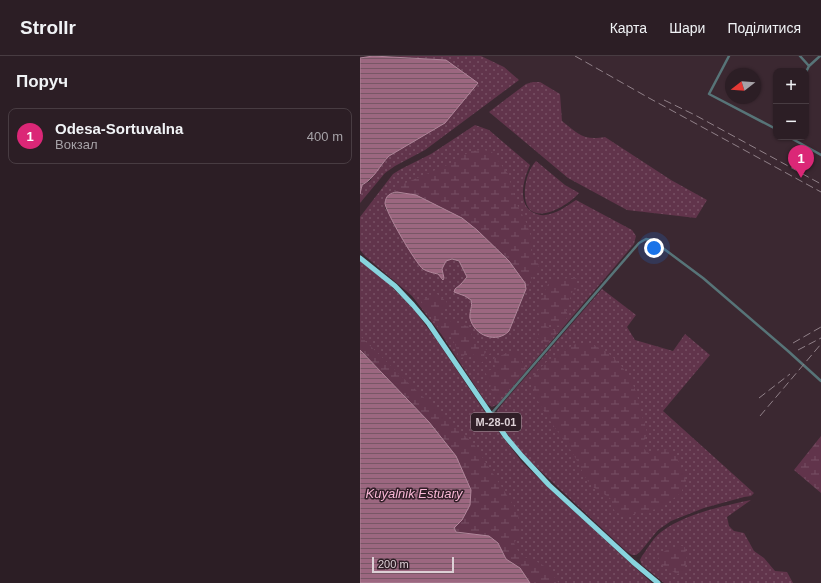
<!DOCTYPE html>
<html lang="uk">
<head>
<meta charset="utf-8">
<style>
	:root { --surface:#2c1e25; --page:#382b32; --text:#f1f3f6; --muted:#a6a2a7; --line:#483c42; --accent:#db2777 }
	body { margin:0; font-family:Helvetica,sans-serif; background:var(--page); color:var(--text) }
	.controls { position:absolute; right:12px; top:12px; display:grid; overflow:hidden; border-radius:8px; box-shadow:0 1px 3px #0004 }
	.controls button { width:36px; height:36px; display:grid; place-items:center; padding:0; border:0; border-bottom:1px solid var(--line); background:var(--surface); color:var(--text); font:20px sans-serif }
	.compass { position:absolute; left:365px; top:12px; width:36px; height:36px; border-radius:50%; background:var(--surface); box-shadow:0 1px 3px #0004; rotate:253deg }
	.scale { position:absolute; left:12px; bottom:10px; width:82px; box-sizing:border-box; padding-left:4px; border:2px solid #ddd0d6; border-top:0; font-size:11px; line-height:14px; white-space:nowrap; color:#ddd0d6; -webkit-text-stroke:3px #301e27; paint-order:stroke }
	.you { position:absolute; left:294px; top:192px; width:14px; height:14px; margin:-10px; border:3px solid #fff; border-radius:50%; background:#1a73e8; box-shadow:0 0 0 6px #1a73e833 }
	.badge { display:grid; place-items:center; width:26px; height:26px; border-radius:50%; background:var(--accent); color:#fff; font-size:13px; font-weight:700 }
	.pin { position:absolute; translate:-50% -33px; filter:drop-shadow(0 1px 2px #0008) }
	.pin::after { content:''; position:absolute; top:21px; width:14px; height:12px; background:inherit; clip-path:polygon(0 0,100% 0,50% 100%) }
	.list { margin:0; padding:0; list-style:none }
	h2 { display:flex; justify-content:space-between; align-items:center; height:52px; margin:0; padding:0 16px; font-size:17px }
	h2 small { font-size:13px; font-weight:400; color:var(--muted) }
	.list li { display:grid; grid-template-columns:26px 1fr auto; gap:12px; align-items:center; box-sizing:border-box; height:56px; margin:0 8px 8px; padding:0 8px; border:1px solid var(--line); border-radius:8px }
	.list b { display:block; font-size:15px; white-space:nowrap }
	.list p { margin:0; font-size:13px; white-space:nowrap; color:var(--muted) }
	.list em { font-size:13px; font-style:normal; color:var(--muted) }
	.map { position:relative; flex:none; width:461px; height:527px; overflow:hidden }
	header { display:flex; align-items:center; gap:24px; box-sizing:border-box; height:56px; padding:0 20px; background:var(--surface); border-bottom:1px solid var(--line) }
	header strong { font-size:19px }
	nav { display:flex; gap:22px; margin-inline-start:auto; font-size:14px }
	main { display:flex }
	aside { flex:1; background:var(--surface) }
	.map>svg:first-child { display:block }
	.green { fill:url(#green-dots); fill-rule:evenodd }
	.wetland { fill:url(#wetland-marsh) }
	.water { fill:url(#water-rules); stroke:#b0869a }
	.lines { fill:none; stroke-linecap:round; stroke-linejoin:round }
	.street { stroke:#577478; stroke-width:2.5 }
	.highway { stroke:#88d4de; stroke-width:5 }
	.rail { stroke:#908088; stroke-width:1; stroke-dasharray:8 4; stroke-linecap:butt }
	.labels { text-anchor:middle; stroke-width:3; stroke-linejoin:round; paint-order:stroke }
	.shield { fill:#301e27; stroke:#a99ba2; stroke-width:1 }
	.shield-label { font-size:11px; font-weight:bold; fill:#ddd0d6 }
	.water-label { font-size:13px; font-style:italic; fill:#f8b7d5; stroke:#301e27 }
</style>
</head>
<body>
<header>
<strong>Strollr</strong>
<nav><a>Карта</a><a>Шари</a><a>Поділитися</a></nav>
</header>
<main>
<aside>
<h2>Поруч<small></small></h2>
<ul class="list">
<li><span class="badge">1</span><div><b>Odesa-Sortuvalna</b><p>Вокзал</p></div><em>400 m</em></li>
</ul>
</aside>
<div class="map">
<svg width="461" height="527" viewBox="0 0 461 527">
	<defs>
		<pattern id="green-dots" width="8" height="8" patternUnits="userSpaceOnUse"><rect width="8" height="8" fill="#61344b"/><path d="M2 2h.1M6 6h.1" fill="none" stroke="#775064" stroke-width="1.8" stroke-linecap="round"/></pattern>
		<pattern id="wetland-marsh" width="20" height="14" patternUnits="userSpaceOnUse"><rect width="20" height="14" fill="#61344b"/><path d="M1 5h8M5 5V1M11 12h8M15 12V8" fill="none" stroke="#775064"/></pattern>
		<pattern id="water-rules" width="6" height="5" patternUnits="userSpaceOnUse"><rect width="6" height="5" fill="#9c6780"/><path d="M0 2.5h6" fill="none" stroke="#785766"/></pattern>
	</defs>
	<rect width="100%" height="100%" fill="#3b2831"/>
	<path class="green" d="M29,0H121L144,11L159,24L65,94L35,110L25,117L0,147V138L2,129L10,125L23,106L29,100L55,84L86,4Z
		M173,26H180L200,38L202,65C218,78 224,85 245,81L311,124L347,144L336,162L267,154L208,122L129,56L166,28Z
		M115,69L129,74L170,109C164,122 156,148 174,157C178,158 181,160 185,159C196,158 207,150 216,144L272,174L276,180L274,188L138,348L132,351L127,348L81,278L52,240L5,200L0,194V161L33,118L41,113L71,98ZM37,136L56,139L117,174L149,205L157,217L165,237L149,275C141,284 128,282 118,276L110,256L112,249L111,244L105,240L94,236L107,221L99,206L92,203L86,205L82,213L84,220L83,224L78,217L68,216L25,152L30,137Z
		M176,105L205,129L219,137C204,154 162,175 165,133C166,123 169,113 176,105Z
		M0,205L25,224L55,255L76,283L135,371L162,406L195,438L292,527H192L153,495L119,410L0,294Z
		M242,233L276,259L267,271L275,284L313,295L325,278L350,299L303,355L394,437L391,440L384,441L344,452L311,465L298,474L280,496L276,499H272L266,495L173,408L156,390L141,369L138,360L137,355L143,347Z
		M391,444L367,461L369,470L374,475L384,477L394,495L404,502L415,515L427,516L433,527H304L282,509L280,504L282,500C288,492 293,482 301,476C324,458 363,450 391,444Z"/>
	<path class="wetland" d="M124,94L132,96L148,118L156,146L166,166L173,186L172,194L174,202L179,209L178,214L174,218L165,237L166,233L165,227L149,205L117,174L56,139L37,136L30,137L34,132L87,109L111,95Z
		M209,222H216L217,233L213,234L206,254L208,260L201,270L187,268L186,270L198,276L187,287L177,282C182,270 181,264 177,252L188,228L193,225Z
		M77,238L87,246L79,260L97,268L108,270L115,286L120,291L132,296L130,298L125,297L124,299L126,303L121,307L111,296L105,298L104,300L102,302L98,299L95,288L90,280L88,283L85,281L61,245Z
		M0,280L91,368L113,387L158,456L160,479L154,487C162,507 172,500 184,510C190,514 194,521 199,527H170L160,512L146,503L138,487L129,480L96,476L94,472L102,464L96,400L69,366L0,294Z
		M216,288H232L247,296L260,308L270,322L277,338L280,354L286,372L287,377L283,388L285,394L289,397C294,396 301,393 305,393C318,395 322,414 326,425L321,437L300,452L266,460L255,456L252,449V444C245,437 233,434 228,425C222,417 219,407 213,398C203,381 173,346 172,327C172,312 204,293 216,288Z
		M155,294L166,313L138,342L134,338L130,332L131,327L125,316L135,312L134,302Z
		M461,380V437L434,414Z
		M322,490L325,491L327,505L323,516L317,518L302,509L298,503C301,494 313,491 322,490Z"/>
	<path class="water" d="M13,0L86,4L118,27L85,67L29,100C19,110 15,122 2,129L0,138V2Z
		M37,136L56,139L102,162L117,174L149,205L165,227L166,233L149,275C137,288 114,280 110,262C109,256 113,250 111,244L105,240L94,236L95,233L101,228L107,221L99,205L92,203L86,205L82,213L84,222L83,224L78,218C73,217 68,216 63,213C56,208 25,155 25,147C26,139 30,137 37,136Z
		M0,294L69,366L96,400L111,434L110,449L102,464L94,472L96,476L129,480L138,487L146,503L160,512L170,527H0Z"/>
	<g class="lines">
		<path class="street" d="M369,0L349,38L416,73
			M440,0L449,10
			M446,16L449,10L460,0
			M429,81L461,99
			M131,358L279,187L286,183L292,184L343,222L428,295L461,325"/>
		<path class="highway" d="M0,202L35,230L53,249L69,268L146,381L162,400L189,429L273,506L298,527"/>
		<path class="rail" d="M215,0L289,42L461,136
			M304,44L335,59L461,128
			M433,287L461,271
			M438,294L461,282
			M399,342L430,318
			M400,360L461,288"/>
	</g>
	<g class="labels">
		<rect class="shield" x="111" y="357" width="50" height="18" rx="3"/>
		<g class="shield-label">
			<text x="136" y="370">М-28-01</text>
		</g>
		<g class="water-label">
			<text x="54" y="442">Kuyalnik Estuary</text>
		</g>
	</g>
</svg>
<div class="controls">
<button>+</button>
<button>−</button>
</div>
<svg class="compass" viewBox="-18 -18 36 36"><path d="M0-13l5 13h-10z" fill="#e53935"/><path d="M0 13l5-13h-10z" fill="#a6a2a7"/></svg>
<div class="scale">200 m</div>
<div class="you"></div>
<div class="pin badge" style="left:441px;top:122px">1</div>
</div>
</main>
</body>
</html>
